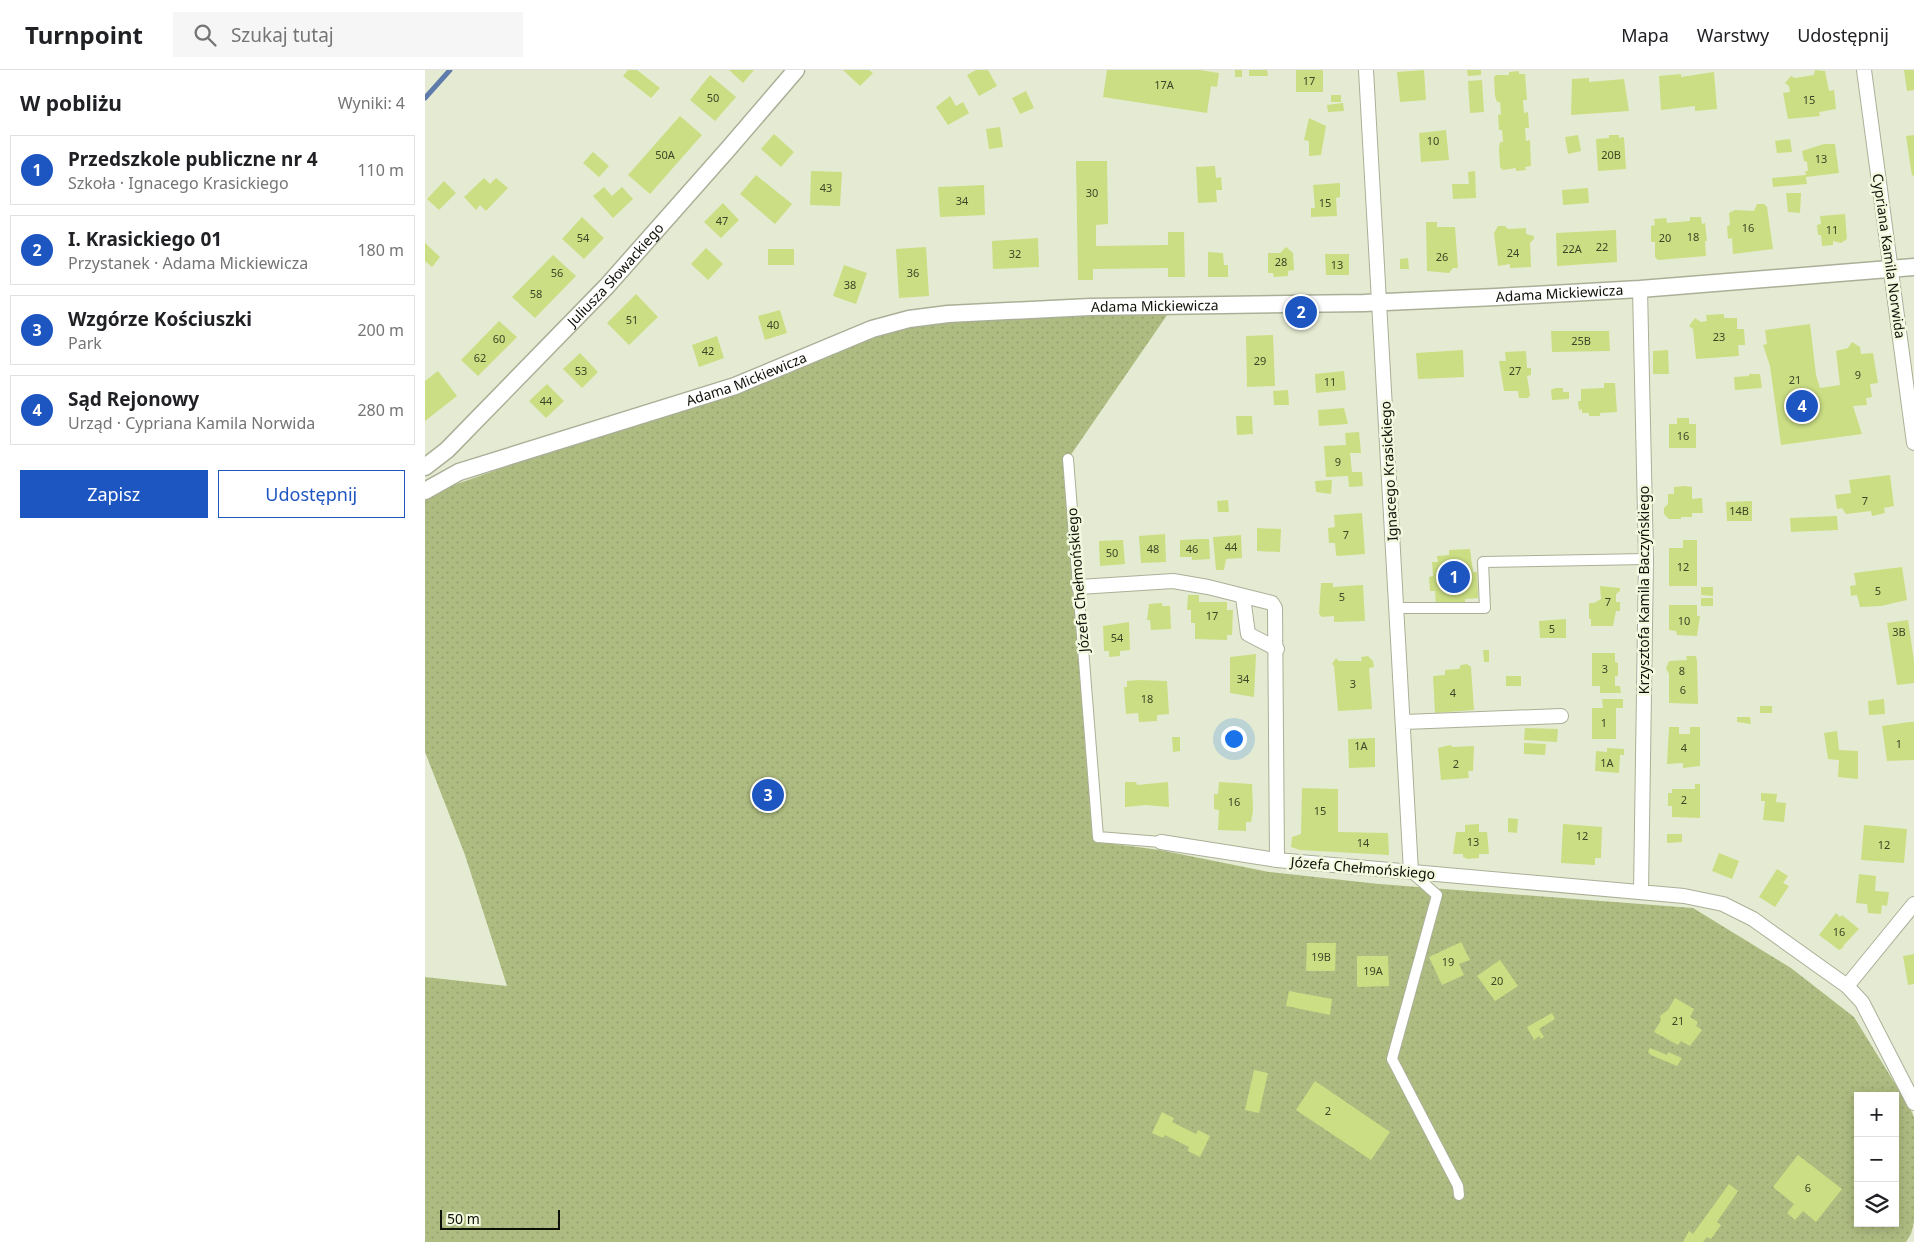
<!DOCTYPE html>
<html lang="pl">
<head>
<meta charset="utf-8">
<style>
	:root { --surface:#fff; --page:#f6f6f6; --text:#202124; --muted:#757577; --line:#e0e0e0; --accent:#1d55c1 }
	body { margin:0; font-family:"Noto Sans",sans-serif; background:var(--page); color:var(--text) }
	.controls { position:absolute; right:15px; bottom:15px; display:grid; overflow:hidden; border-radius:0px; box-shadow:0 2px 12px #0003 }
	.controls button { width:45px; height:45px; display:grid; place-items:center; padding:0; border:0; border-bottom:1px solid var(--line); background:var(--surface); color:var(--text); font:25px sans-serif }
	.scale { position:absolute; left:15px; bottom:12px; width:120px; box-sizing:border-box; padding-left:5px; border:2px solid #0f1108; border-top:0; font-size:14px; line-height:18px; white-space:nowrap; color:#0f1108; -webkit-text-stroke:4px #f2f9df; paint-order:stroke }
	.you { position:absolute; left:808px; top:668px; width:18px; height:18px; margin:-12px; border:4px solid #fff; border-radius:50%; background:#1a73e8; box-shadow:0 0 0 8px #1a73e833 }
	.badge { display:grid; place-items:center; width:32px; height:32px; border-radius:50%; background:var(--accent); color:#fff; font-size:16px; font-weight:700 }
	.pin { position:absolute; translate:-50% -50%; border:2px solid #fff; box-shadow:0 1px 5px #0006 }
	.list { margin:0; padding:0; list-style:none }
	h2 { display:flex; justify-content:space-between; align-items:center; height:65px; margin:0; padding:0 20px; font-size:21px }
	h2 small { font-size:16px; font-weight:400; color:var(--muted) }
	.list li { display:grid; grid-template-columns:32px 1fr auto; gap:15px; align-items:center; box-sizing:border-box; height:70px; margin:0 10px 10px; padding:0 10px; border:1px solid var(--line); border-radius:0px }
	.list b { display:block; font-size:19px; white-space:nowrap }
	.list p { margin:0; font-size:16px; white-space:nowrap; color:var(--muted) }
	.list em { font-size:16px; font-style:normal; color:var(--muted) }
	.actions { display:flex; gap:10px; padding:15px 20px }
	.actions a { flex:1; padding:11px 0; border:1px solid var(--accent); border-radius:0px; text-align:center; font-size:18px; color:var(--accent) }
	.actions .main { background:var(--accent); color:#fff }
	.icon { flex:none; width:28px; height:28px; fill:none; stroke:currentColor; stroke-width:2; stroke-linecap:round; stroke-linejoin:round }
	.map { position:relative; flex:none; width:1489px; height:1172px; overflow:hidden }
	header { display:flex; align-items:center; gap:30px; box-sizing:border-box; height:70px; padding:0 25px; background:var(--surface); border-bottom:1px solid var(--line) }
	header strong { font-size:24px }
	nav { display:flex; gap:28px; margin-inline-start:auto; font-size:18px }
	.search { width:350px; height:45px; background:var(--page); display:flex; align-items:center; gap:12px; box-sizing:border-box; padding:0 18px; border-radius:0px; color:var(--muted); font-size:19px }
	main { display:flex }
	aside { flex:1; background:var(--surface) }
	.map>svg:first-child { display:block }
	.park { fill:url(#park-dots); fill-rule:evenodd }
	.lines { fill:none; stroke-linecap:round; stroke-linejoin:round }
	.stream { stroke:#5e7bac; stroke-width:5 }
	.building { fill:#cbde83 }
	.pedestrian-casing { stroke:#aab097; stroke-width:12 }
	.minor-casing { stroke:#aab097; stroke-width:16 }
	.tertiary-casing { stroke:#aab097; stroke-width:19 }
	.pedestrian { stroke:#fff; stroke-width:10 }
	.minor { stroke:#fff; stroke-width:14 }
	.tertiary { stroke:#fff; stroke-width:16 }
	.labels { text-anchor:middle; stroke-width:5; stroke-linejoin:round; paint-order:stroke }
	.number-label { font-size:11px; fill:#3e4427 }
	.street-label { font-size:14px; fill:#0f1108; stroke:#f2f9df }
</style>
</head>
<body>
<header>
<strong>Turnpoint</strong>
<div class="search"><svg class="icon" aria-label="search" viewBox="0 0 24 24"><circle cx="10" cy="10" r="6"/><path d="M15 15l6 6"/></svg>Szukaj tutaj</div>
<nav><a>Mapa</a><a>Warstwy</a><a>Udostępnij</a></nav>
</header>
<main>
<aside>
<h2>W pobliżu<small>Wyniki: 4</small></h2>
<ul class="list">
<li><span class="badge">1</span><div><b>Przedszkole publiczne nr 4</b><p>Szkoła · Ignacego Krasickiego</p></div><em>110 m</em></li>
<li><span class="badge">2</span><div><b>I. Krasickiego 01</b><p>Przystanek · Adama Mickiewicza</p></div><em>180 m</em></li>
<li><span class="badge">3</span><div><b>Wzgórze Kościuszki</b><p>Park</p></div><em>200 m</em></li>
<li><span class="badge">4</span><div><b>Sąd Rejonowy</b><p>Urząd · Cypriana Kamila Norwida</p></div><em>280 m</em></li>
</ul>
<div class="actions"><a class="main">Zapisz</a><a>Udostępnij</a></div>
</aside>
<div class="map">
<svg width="1489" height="1172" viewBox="0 0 1489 1172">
	<defs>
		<pattern id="park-dots" width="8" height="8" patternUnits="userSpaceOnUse" patternTransform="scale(1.25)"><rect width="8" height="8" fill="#afbc81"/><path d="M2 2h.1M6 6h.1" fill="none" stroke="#95a16e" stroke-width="1.8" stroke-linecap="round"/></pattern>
	</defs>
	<rect width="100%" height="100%" fill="#e5ebd2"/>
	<path class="park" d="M749,235L643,389L673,767L689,774L735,780L844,802L954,814L1268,838L1366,898L1429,947L1485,1038L1489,1047V1152L1486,1164L1481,1172H0V907L82,916L40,785L0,682V430L29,415L174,364L484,249ZM1433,1026H1470V1153H1433Z"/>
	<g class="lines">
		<path class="stream" d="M0,28L25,0"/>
	</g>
	<path class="building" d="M203,0H212L235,18L226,28L198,6Z
		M304,0H329L318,13Z
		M418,0H444L448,3L435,16Z
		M551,0H563L572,16L554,26L542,5Z
		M682,0H774L794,3L792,17L786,16L782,43L678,27Z
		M810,0H817V7H810Z
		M824,0H842L843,6H824Z
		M871,0H898V22H871Z
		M999,0L1001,30L975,32L972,2Z
		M1042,0H1056V5L1043,6Z
		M1390,0L1400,1L1404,21L1409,20L1411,39L1394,42L1395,46L1363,49L1358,23L1365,22L1364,16L1360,13L1366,6L1370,8L1389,5Z
		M1479,0H1489V20L1482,21Z
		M1094,1V4H1100L1102,30H1098L1099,43L1103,42L1104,58H1100L1101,71L1105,70L1106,96L1100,97L1101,100L1091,101V98L1078,100L1075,97L1074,79L1075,72H1078L1077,60H1074L1073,45L1076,44L1075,32H1072L1070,26L1069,7L1071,5H1084V2Z
		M1289,2L1292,39L1270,41V36L1236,40L1234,6L1256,4V7Z
		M285,5L311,27L290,51L265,30Z
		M1164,8V12L1199,9L1204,41L1146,45L1147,9Z
		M1057,10L1059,42L1045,43L1043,11Z
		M601,21L609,38L595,44L587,28Z
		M906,25H916V32H906Z
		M525,26L531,36L538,32L544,43L523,55L511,37Z
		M918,33L919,41L903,42L902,35Z
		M255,46L277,65L225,124L203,105Z
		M884,48L901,56L896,85L884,86V71L879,70Z
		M575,57L578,77L564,79L561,59Z
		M1021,60L1024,90L996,92L994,63Z
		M349,64L369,82L356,97L336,79Z
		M1153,65L1156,81L1143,84L1140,67Z
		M1184,65H1194V68L1199,67L1201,99L1173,101L1171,69L1184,68Z
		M1489,65V105L1487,106L1481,66Z
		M1365,69L1367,82L1352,83L1350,71Z
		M1399,74H1410L1414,103L1381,107L1382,114L1348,117L1347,108L1381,105L1380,101H1383L1382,92L1379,91L1377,81Z
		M168,82L184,96L174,107L158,93Z
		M651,91H682L683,154L671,155V176L743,175V162H759L760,207H743V198L668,199V210H653Z
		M790,96L791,108L796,107L797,120H791L792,132L773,133L771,97Z
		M386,101L417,102L415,136L385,135Z
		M1050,101L1051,128L1028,129L1027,114H1044L1043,102Z
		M331,105L367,134L350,154L315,124Z
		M59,108L65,114L71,108L83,118L61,141L55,135L51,140L39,127Z
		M19,111L31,123L14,140L2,129Z
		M915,113V127L911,128L912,146L886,147V138H890L888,115Z
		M559,115L560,145L515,147L513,117Z
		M179,117L187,126L197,117L208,129L188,148L168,126Z
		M1163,118L1164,133L1138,135L1137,120Z
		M1361,123H1376L1375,143L1363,142Z
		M298,133L314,150L296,168L279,152Z
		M1332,134H1339L1342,137L1348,179L1308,184L1307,168L1303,169L1302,156L1305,155L1304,143L1310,140L1329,141Z
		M1420,144L1422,169L1416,173L1408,171V175L1397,176L1396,165H1393L1392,155L1396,154L1395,146Z
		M157,147L179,168L159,189L137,169Z
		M1265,147H1276L1277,154L1280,153L1282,171H1280L1281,186L1233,190L1230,187V172H1226V156L1230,155L1229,149L1241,148L1242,153L1265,151Z
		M1001,152H1012V157H1030L1033,198H1028L1024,203L1002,201Z
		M1073,156H1080L1083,159L1101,158V164L1109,166V169L1105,173L1106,197L1085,198V194L1073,196L1069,163Z
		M1191,160L1192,192L1132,196L1131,163Z
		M613,168L614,197L568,199L567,171Z
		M0,173L15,187L7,197L0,191Z
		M501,177L504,226L474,228L471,179Z
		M861,177L868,183L869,200L863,201V206L849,207L848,203H843V183H855Z
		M281,178L298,194L283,210L266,194Z
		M343,179H369V195H343Z
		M783,182L798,183L799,195H803V207H783Z
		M900,184H924V205H901Z
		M128,185L151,206L110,248L87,227Z
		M983,188L984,199H975V189Z
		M419,195L442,203L431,234L408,226Z
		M211,224L233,247L204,275L182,253Z
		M355,240L362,263L340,270L333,246Z
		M1299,244V248H1312V259H1319L1320,275H1313L1314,286L1271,289L1268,259L1264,256L1270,248L1276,252L1282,251L1281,245Z
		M74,251L92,267L53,306L36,290Z
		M1385,254L1391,305L1395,318L1415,315L1411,281L1423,278L1427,272L1435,277L1436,284L1448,283L1453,313L1445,314L1447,327L1441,328L1442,335L1428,336L1437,364L1356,375L1345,296L1338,275L1342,274L1340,260Z
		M1126,261H1184L1185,281L1127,282Z
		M848,265L850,316L822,317L821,266Z
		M292,266L299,288L274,297L267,275Z
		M1038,280L1039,307L993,309L991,283Z
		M1243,280L1244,304H1228V281Z
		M1101,281L1102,298H1106V305L1102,306L1105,325L1103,328H1094L1093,321H1079L1074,291H1081L1080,282Z
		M155,283L173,302L157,318L138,299Z
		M13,301L32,326L0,351V311Z
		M919,301L921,320L891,323L890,304Z
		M1324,304H1335L1337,318L1310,320L1309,307L1324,306Z
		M1179,313H1190L1192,342L1175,343V346H1164V343H1157V339L1154,340L1153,331H1156V319L1179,318Z
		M122,314L139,331L121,348L104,331Z
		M1130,318H1138V322H1144V329L1127,330L1126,320Z
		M863,320L864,335H849L848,321Z
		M919,338L923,354L894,356L893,340Z
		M811,346H827L828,364L812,365Z
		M1252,348H1264V354H1271V378H1244V354H1252Z
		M934,362L936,383H925L927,402H937L938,416L924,417L923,406L901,407L899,376L921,375L920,363Z
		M1465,405L1469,436L1459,438L1460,443L1447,446L1446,441L1421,444L1417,438L1412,439L1410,425L1426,423L1424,410Z
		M907,410L906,424L891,422L890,411Z
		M1260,416L1267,417V429L1277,428L1278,443H1267V447H1256V449H1244L1239,444V438L1243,434V424H1249V417Z
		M803,430L804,442H793L792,431Z
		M1327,431V451H1302L1301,432Z
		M937,443L940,484L913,486L911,485L910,473H904L903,458L910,457L909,445Z
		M1412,446L1413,460L1366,462L1365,448Z
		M832,458L856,459L855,482L832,481Z
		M740,464L741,492L716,493L714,466Z
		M816,465L817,488L801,489L799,500H791L788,467Z
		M778,469H784L785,489L767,490V487H755V470Z
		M698,470L700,494L675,496L674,471Z
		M1258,470H1272V516H1244V478H1258Z
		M1045,479L1048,502H1052L1053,528L1040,529V533L1011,535L1010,521H1005L1004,507L1008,506L1007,492H1013L1012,486L1024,485V480Z
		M1477,497L1482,530L1456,536L1435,537L1432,525L1426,526L1425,516L1431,515L1429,503Z
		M896,513H908V517L938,515L940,551L909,552V546L897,547L894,544Z
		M1175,516L1195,518V521L1191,524V532H1195V541H1191L1188,556H1166V549H1164V533H1169L1176,529Z
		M1276,517H1288V526L1276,525Z
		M763,525H774V532H802V540H808L807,565H802V570L770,569V553H766V540H762Z
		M1276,528H1288V536H1276Z
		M737,533V536H745L746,559L726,560L725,550H722L724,534Z
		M1244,535H1272V546H1275L1272,566L1252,565L1251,561L1244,560Z
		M1141,549V568H1115L1114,551Z
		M1483,550L1489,591V613L1472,615L1462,553Z
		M704,552L705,580L695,581V586L684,587V581H679L678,556Z
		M1058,580H1064V592H1059Z
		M1167,583H1190V592L1193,593V606H1190V616H1195L1196,623H1175V616H1167Z
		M831,584L829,627L805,623V587Z
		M943,586L948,591L949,597L944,598L947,639L913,641L909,596L907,594L911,588L914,591H937L936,587Z
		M1261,586H1271L1272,591L1273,634L1244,633V604L1241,598L1244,591L1262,590Z
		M1042,594L1046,597L1049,640L1010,643L1008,606L1020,605V600L1034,599L1036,595Z
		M1081,606H1096V616H1081Z
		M715,610L742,611L744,644L732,645V651L714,652L713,643L701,644L699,617H702V611Z
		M1177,629H1198V638H1191V669H1167V638H1178Z
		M1459,629L1460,644L1444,645L1443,631Z
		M1335,636H1347V643H1335Z
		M1312,647H1325L1326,654L1312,652Z
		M1484,652H1489V690L1462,691L1457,656Z
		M1244,657H1254V664H1265V657H1275V696L1258,698V693L1242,694Z
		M1100,658L1133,659L1132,672L1099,670Z
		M1412,661L1414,680L1433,681V709L1413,707L1414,690L1403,689L1399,663Z
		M747,667H755V681L748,682Z
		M950,668V697L924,698L923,669Z
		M1099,673L1121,674L1120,685L1099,684Z
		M1025,675L1028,677L1049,676L1048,701H1043L1044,708L1016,710L1013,678Z
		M1182,678L1199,679V685H1195L1194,703L1170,701L1171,681L1182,682Z
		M700,712H711L712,715L743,712L744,737L721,735L700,737Z
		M794,712L827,714L828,741L826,752H821V761L793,760L794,740L789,739V724H793Z
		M1270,714H1275V748L1247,747V736H1243V723H1247V719H1270Z
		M877,718L913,719V762L963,763L964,785L875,780L866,777L867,767L876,764Z
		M1336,723L1352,724L1351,732L1361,733L1359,752L1338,750L1340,731H1336Z
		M1083,748L1093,749L1092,763L1083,762Z
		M1054,754V762H1062L1064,784H1054V788L1043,789L1038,787V784H1028L1031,762H1040V755Z
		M1138,754L1177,757L1176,788H1170V795L1136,793Z
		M1439,755L1482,759L1479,793L1436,790Z
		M1242,764H1257V772L1242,773Z
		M1294,783L1314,791L1307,809L1287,801Z
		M1352,799L1363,806L1358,813L1364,816L1350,837L1334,827Z
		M1434,804L1451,806L1450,821L1464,822L1462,836L1457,835L1456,844L1443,843L1442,834L1431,833Z
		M1411,843L1415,847L1417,845L1434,859L1418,876L1419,877L1414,880L1394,865Z
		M1036,872L1045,890L1034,894L1039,905L1017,915L1004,887Z
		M882,873H911L910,901H881Z
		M1489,884V914L1483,915L1478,886Z
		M932,886H963L964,916L932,917Z
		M1075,890L1093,916L1070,931L1052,906Z
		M864,921L907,929L905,945L861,936Z
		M1250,928L1269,939L1265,947L1273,952L1271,956L1277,960L1265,976L1256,971L1253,975L1229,962L1236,950L1235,946L1243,940Z
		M1127,943L1130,949L1114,959L1119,967L1116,969L1114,966L1109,970L1102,957Z
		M1225,978L1242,985L1243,982L1257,988L1252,996L1226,985L1223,982Z
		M829,1000L843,1003L834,1043L820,1040Z
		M890,1011L965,1062L946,1090L871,1040Z
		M737,1042L749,1048L747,1052L771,1064L773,1060L785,1066L775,1087L763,1081L764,1077L740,1065L738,1068L727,1063Z
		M1373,1085L1417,1119L1391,1152L1378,1141L1370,1150L1362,1143L1369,1134L1348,1117Z
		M1304,1114L1313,1121L1292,1152L1296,1155L1286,1169L1282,1167L1278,1172H1258L1264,1161L1268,1164Z"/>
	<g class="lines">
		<g class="pedestrian-casing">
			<path id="pedestrian" d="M643,389L673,767L736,772
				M972,538H1060L1058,492L1221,489
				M986,802L1012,825L967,989L1033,1116L1034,1125"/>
		</g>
		<g class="minor-casing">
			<path id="minor" d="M941,0L986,802
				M1439,0L1489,373
				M1215,219L1221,489L1216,822
				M654,517L748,511L783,517L847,533L850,538L852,790
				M818,527L823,564L852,579
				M979,652L1136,646
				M736,772L852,790L1259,826L1298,834L1328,849L1422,916L1437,932L1489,1033
				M1422,916L1489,834"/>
		</g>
		<g class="tertiary-casing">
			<g id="tertiary">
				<path id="s1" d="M0,397L22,380L182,216L304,78L371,0"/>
				<path id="s2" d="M0,421L34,402L310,316L447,259L484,249L523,244L665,237L939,233L1071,227L1215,219L1489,197"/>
			</g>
		</g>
		<use href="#pedestrian" class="pedestrian"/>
		<use href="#minor" class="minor"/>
		<use href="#tertiary" class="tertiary"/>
	</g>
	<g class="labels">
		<g class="number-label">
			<text x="884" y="15">17</text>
			<text x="739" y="19">17A</text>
			<text x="288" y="32">50</text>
			<text x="1384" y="34">15</text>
			<text x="1008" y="75">10</text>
			<text x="240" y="89">50A</text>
			<text x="1186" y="89">20B</text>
			<text x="1396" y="93">13</text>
			<text x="401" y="122">43</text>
			<text x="667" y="127">30</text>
			<text x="537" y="135">34</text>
			<text x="900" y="137">15</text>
			<text x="297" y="155">47</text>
			<text x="1323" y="162">16</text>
			<text x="1407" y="164">11</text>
			<text x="1268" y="171">18</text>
			<text x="158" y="172">54</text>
			<text x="1240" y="172">20</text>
			<text x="1177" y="181">22</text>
			<text x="1147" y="183">22A</text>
			<text x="1088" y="187">24</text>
			<text x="590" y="188">32</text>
			<text x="1017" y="191">26</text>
			<text x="856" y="196">28</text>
			<text x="912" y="199">13</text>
			<text x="132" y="207">56</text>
			<text x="488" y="207">36</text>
			<text x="425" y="219">38</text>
			<text x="111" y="228">58</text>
			<text x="207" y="254">51</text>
			<text x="348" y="259">40</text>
			<text x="1294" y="271">23</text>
			<text x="74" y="273">60</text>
			<text x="1156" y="275">25B</text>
			<text x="283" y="285">42</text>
			<text x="55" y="292">62</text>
			<text x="835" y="295">29</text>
			<text x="156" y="305">53</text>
			<text x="1090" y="305">27</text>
			<text x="1433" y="309">9</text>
			<text x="1370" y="314">21</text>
			<text x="905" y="316">11</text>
			<text x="121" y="335">44</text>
			<text x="1258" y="370">16</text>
			<text x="913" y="396">9</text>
			<text x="1440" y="435">7</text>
			<text x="1314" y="445">14B</text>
			<text x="921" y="469">7</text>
			<text x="806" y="481">44</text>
			<text x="728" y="483">48</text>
			<text x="767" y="483">46</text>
			<text x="687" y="487">50</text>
			<text x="1258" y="501">12</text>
			<text x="1453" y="525">5</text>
			<text x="917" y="531">5</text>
			<text x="1183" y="536">7</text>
			<text x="787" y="550">17</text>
			<text x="1259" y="555">10</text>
			<text x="1127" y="563">5</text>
			<text x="1474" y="566">3B</text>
			<text x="692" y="572">54</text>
			<text x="1180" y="603">3</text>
			<text x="1257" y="605">8</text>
			<text x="818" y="613">34</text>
			<text x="928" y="618">3</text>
			<text x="1258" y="624">6</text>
			<text x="1028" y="627">4</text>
			<text x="722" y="633">18</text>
			<text x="1179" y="657">1</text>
			<text x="1474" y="678">1</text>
			<text x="936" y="680">1A</text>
			<text x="1259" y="682">4</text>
			<text x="1182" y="697">1A</text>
			<text x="1031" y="698">2</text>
			<text x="1259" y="734">2</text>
			<text x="809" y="736">16</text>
			<text x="895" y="745">15</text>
			<text x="1157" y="770">12</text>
			<text x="1048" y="776">13</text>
			<text x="938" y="777">14</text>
			<text x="1459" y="779">12</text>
			<text x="1414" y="866">16</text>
			<text x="896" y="891">19B</text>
			<text x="1023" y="896">19</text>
			<text x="948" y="905">19A</text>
			<text x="1072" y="915">20</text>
			<text x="1253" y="955">21</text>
			<text x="903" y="1045">2</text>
			<text x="1383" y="1122">6</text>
		</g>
		<g class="street-label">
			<text transform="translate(1464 186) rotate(82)" y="5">Cypriana Kamila Norwida</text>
			<text dy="5" stroke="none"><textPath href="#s1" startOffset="271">Juliusza Słowackiego</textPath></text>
			<text dy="5" stroke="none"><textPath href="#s2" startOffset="1166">Adama Mickiewicza</textPath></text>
			<text dy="5" stroke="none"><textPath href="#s2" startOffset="761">Adama Mickiewicza</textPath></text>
			<text dy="5" stroke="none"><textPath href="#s2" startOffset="341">Adama Mickiewicza</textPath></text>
			<text transform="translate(964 401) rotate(-93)" y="5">Ignacego Krasickiego</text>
			<text transform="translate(653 510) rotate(-95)" y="5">Józefa Chełmońskiego</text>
			<text transform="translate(1219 520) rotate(-90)" y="5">Krzysztofa Kamila Baczyńskiego</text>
			<text transform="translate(938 798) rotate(5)" y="5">Józefa Chełmońskiego</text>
		</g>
	</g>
</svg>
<div class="controls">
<button>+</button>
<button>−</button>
<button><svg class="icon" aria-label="layers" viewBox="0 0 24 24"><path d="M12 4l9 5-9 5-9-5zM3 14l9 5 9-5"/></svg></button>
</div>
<div class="scale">50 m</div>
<div class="you"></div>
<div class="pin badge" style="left:1029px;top:507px">1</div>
<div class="pin badge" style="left:876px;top:242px">2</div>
<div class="pin badge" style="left:343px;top:725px">3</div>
<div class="pin badge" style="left:1377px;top:336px">4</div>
</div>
</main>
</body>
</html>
